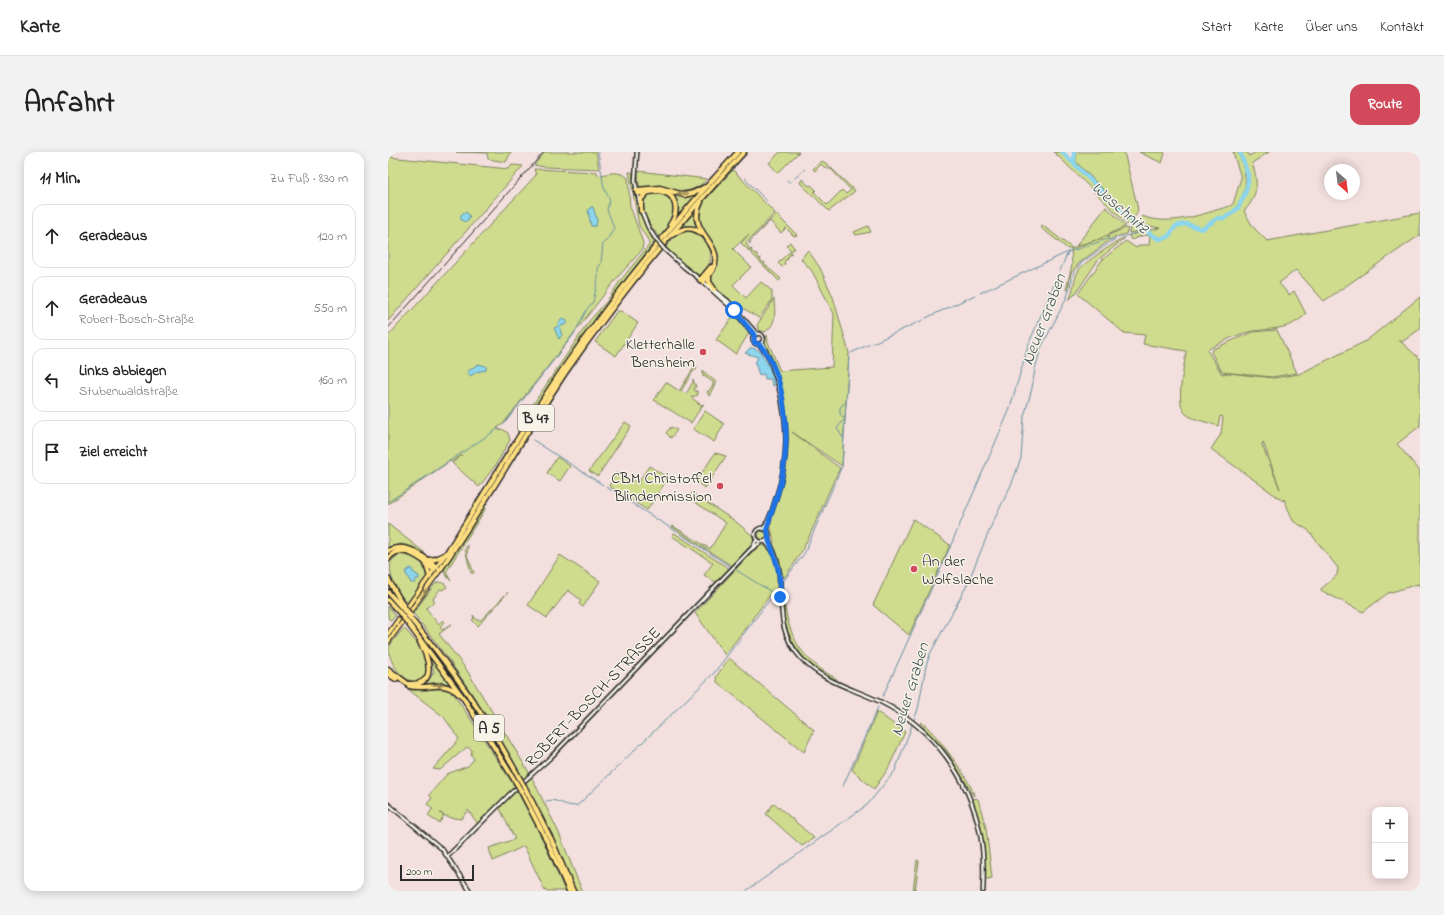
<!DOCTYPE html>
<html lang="de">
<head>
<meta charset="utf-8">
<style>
	:root { --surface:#fff; --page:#f2f2f2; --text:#222; --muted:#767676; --line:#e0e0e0; --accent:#d1495b }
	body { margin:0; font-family:"Indie Flower",sans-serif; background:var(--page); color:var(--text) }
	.controls { position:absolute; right:12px; bottom:12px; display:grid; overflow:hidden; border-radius:8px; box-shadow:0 2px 10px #0003 }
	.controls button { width:36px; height:36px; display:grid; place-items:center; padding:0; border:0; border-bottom:1px solid var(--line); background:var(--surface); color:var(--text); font:20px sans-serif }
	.compass { position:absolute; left:936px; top:12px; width:36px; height:36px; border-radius:50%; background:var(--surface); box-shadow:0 2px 10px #0003; rotate:152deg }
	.scale { position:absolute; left:12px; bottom:10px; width:74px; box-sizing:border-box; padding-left:4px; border:2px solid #2b2b2b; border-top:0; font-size:11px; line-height:14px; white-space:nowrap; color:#2b2b2b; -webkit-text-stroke:3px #f7f3e8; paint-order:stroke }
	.stop { position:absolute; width:12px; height:12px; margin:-9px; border:3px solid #1a73e8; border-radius:50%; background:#fff }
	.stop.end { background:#1a73e8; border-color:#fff; box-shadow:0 1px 4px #0008 }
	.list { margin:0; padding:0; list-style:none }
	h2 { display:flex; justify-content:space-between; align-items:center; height:52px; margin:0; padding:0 16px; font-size:17px }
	h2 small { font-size:13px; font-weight:400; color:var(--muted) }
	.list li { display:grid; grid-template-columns:26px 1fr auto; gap:12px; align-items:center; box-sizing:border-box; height:64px; margin:0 8px 8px; padding:0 8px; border:1px solid var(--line); border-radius:12px }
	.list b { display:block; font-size:15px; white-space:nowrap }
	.list p { margin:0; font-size:13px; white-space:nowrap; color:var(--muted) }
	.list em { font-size:13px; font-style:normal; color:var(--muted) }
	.icon { flex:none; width:22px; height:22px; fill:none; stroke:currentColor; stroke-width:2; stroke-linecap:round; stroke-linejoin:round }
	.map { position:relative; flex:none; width:1032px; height:739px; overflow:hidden; border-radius:12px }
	header { display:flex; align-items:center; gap:24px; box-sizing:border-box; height:56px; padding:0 20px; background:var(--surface); border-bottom:1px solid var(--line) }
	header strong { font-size:19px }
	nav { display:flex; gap:22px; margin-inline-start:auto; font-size:14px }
	.intro { display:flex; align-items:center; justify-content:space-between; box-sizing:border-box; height:96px; padding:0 24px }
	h1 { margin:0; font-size:28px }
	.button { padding:10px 18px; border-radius:12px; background:var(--accent); color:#fff; font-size:14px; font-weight:700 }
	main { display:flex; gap:24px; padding:0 24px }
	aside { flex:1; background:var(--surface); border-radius:12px; box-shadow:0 2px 10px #0003 }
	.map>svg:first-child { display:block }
	.green { fill:#cfdb8d; stroke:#7d835c; fill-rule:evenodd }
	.water { fill:#8cd5ed; stroke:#65919f }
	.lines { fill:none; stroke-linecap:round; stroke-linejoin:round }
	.stream { stroke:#65919f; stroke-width:1 }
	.river { stroke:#8cd5ed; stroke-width:4.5 }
	.minor-casing { stroke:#2b2b2b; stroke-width:5.5 }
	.major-casing { stroke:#2b2b2b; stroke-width:6 }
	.highway-casing { stroke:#2b2b2b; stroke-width:7 }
	.minor { stroke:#f7f3e8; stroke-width:2.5 }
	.major { stroke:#fedf80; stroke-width:3.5 }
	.highway { stroke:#fedf80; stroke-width:4 }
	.rail { stroke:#2b2b2b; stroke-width:1 }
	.minor-bridge-casing { stroke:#2b2b2b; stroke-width:5.5; stroke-linecap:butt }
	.highway-bridge-casing { stroke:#2b2b2b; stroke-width:7; stroke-linecap:butt }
	.minor-bridge { stroke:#f7f3e8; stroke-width:2.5 }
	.highway-bridge { stroke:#fedf80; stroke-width:4 }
	.oneway { fill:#948556 }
	.route { stroke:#1a73e8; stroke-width:5 }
	.poi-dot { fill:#d1495b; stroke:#f7f3e8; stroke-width:1.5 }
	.labels { text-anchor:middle; stroke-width:3; stroke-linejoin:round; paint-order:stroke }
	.shield { fill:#f7f3e8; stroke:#686764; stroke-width:1 }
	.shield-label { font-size:15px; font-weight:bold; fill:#2b2b2b }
	.poi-label { font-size:16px; fill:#2b2b2b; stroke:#f7f3e8; text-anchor:end }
	.street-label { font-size:16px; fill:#2b2b2b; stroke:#f7f3e8 }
	.water-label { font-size:17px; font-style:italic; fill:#43565c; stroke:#f7f3e8 }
</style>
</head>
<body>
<header>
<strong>Karte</strong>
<nav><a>Start</a><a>Karte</a><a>Über uns</a><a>Kontakt</a></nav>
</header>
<div class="intro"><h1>Anfahrt</h1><a class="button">Route</a></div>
<main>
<aside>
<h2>11 Min.<small>Zu Fuß · 830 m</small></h2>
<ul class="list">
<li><svg class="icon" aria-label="ahead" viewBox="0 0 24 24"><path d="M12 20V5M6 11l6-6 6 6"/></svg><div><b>Geradeaus</b></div><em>120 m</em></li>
<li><svg class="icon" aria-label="ahead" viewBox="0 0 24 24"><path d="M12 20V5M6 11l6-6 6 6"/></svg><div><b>Geradeaus</b><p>Robert-Bosch-Straße</p></div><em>550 m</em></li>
<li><svg class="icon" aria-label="left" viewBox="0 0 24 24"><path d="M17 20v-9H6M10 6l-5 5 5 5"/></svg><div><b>Links abbiegen</b><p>Stubenwaldstraße</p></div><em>160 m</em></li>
<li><svg class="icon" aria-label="arrive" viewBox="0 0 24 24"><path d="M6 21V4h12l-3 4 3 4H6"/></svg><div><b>Ziel erreicht</b></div></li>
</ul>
</aside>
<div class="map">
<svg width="1032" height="739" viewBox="0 0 1032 739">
	<rect width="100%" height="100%" fill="#f2dfde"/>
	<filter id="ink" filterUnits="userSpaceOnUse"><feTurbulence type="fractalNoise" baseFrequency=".025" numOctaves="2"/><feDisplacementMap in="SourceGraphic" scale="8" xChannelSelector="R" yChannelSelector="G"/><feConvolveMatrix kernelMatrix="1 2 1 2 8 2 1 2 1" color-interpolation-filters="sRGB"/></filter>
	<g filter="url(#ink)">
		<path class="green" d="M68,0H123L118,10L100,7L99,1Z
			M157,0H208L211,17L156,15L146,13Z
			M392,0H411L390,21L381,11Z
			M666,0H673L744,70L740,73Z
			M688,0H736L749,53L750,60L745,67L688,10Z
			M751,0H775L777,1L774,11Z
			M845,0H850C859,24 862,36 846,58L848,59C865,38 862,24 853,0H859L861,4L868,0H881L864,11C871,29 870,45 856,59L865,75L879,89L1032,61V83L936,149L908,118L891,131L901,143L906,139L918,162C902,178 886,176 866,179C850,181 834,190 819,198L834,222L840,221L886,226L911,222L978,189L1032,145V177L1014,190L1011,188L1032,207V274L1009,292L1032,319V435L1030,432L1000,441L975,460L932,438L949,423L950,416L920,378L905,369L896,347L895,349L823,297L833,282L835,265L832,264L830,274C823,271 803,267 798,262C786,251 797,214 798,199L755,192L757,183L736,181L690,142L714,108L738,89L748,96L752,93H761L762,84L756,83L743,88L741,83L759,79L764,83L762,78L772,76L755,73L751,70L754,64C782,75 814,62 842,54L845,52L853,26ZM875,290L892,337L874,293Z
			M0,5L121,17L124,13L135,14L0,169Z
			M434,9L441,13L438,17L433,12L427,19L425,17Z
			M442,15L467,39L441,59L412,31L414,27L421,34L423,33L428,38L426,40L439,53L454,38L458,42L463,38L443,17H440Z
			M146,17L209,20L210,24C221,21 231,18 240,26L242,54L255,91L254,98L229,126L115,272L109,276L111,278L114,277L120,281L122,288L107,314L91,335L64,311L74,303L63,310L62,309L0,352V184L148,23Z
			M345,18L387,61L358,91L362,98L364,97L363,99L367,102L368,101L371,107L373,106L372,108L375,111L377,110L376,112L393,127L391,129L353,91L361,82L345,97L363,115L345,133L358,146L373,130L384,139V148L371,166L350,153V158L322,130V124L329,103L328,99L323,89L314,77L309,63L313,52Z
			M250,19L319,27C296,51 282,30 254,36L251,33Z
			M241,20H244L245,25L250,57L266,90L198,181L130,281L129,276L202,168L219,149L232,129L261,93L260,88L251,74Z
			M276,39L293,45L308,43L291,63L287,48Z
			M263,41C277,41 290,49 286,64C284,72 276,80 271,85C262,73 246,53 263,41Z
			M718,55L738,74L709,88L719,84L720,86L721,83L737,76L740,77L738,82L726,85L691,111L683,121L680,137L678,138L684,113L683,97L708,88L688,94Z
			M307,58L306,70L310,77L304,74L292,75Z
			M388,62L409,83L406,84L398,76L393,81L382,69L362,89V92L361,90Z
			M746,72L757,78L741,81L742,76Z
			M654,73L684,96L680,97L652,75Z
			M480,74L483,80L468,83L466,80Z
			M302,79C323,87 330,106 314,123C303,124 285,102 278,95C285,86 290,80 302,79Z
			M737,86L710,108L688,141L681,148C686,139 685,127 691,118C695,111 729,89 737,86Z
			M402,90L407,97H405L402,101L404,102H402L399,107L400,108L398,107L396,111L397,112L394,115L390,111L403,98L398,94Z
			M420,98L432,116L445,145L461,201L454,314L404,280L452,316C433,353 422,393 396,426L388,402L382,391H386L383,375L381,374C399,321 407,276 389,222C385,211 379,202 376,191L379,183L380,190L392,219L444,215L446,162L424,119L413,107Z
			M386,147C387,160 389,172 377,180L371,178L369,173Z
			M229,159H233L250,171L228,204L207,190Z
			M346,163L361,181L348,202L328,188Z
			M889,178L909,221L884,225L834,220L823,200L825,197L864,180Z
			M307,214L309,216L308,218H306L293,239L298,242L305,230V227L308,235L306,236L307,239H309L310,243L303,245L313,253L316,252L314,254L309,251L314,254L303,271L266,248L278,230L291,239Z
			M315,219L328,230L321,244L319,239L320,240L325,233V230L316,224L315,225Z
			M317,259L336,272L326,290L305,277Z
			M237,270L243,274L210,324L201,319Z
			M283,275L289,278L283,286L278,281Z
			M327,301L338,304L317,336L308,330Z
			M169,305L182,314L172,329L159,321Z
			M261,314L280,326L259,358L221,334L229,320L250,331Z
			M304,341L347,369L365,384L366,390L344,414L284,375L285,374L322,397L338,371L301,346Z
			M96,354L98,356L58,420L63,429L57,422L56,416Z
			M525,367L562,393L521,483L485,453Z
			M0,372L37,401L35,402L14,392L0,395Z
			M370.5 383a4.5 4.5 0 1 1 9 0a4.5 4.5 0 1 1-9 0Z
			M286,381L342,417L329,431L316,423L325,411L284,384Z
			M80,393L79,403L86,421H83L77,397Z
			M375,393C391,402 389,423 389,440L386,444L383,442L337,503L307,461L361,403L370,395Z
			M12,402C25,403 40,411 38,426L19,451C9,439 0,426 3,409Z
			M172,403L212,429L195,455L191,452L193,448L180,438L159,466L140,453Z
			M51,430L56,431L59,435L54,438L52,437L45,447L47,449L38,456L50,472L55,468L57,470L52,474L54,478L64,472L51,482L78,517L142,622L171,681L194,739H188C146,640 93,545 25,461L47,432Z
			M120,440L90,474L84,468L86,467L85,463L89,468H93Z
			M396,448C401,487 414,508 449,527L448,529C443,530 437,525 432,521C408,502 396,480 393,449Z
			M0,454L8,464L2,468L0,466Z
			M16,476L30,492L40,510C40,514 39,519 38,522C26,543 0,515 1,496C4,489 11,482 16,476Z
			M43,506L64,534L55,530L38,532L46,520Z
			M341,506L426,578L416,600L329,530L328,525Z
			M21,536L60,537L66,542L127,635L90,672L80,658L73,667L60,665L52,661L56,664L51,671L40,664L44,657H45L39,652L44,646L41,643L59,622L80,614L86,607L83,603L84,598L79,595L52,618L45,617L71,587L56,565L21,538Z
			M489,560L517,580L500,617L486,637L464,618Z
			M533,570C545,577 585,631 586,644L559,600L532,571Z
			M129,639L155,688L177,739H157L136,694L105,709L101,696L127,687L111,655Z
			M586,646L590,647L598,676L604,726L599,727L597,725L595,692L585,650Z
			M386,651L426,686L414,694L378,662Z
			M529,708L531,709L527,739H525Z"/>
		<path class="water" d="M203,55H205L209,68L208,74H203L200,59Z
			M72.5 65a4.5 4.5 0 1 1 9 0a4.5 4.5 0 1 1-9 0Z
			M174,166L179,169V172L173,174L172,178L174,183L171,187L166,176L169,175Z
			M362,196C365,196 369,197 371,199C377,204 387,227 386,234L384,233L383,227H377L376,222L371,223L367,211L370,205L357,201Z
			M90,212L98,214V218L88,220L83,224L79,220Z
			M23,416L26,421L31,424V427H28L27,431H23L17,420Z"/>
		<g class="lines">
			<path class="stream" d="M358,26L357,27L379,49
				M407,26L417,17
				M399,28L402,31L404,29
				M592,141L680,100L720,87L725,88
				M538,166L587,143
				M485,191L535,168
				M463,201L482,192
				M456,266L452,262V256L456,251
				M116,272L186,182L199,157L205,150L210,127V116L213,112L215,91L219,88L226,76L219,57L222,48L216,36L210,0
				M455,286L449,276L456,268
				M145,288L215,333
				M218,335L289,380
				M0,350L111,276
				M292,382L319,399
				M320,400L343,415
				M348,418L385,441
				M394,431L416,402L454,314L461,204
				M495,544L559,402L621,259L641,191L680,100
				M455,634L490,555
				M158,649C169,645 179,657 190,653L326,521L392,434
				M358,739L479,653L507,619L530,557L538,514L542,502L578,435L604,372L624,331L633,306L636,265L644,236L647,217L653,196L679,145L686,120L693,111L727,87L760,78"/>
			<path class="river" d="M674,0L748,73L771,87L780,85L787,75L791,73L798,72L814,77L830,66H836L844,61L850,56L857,42L860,30V23L852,0
				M686,0V12"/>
			<g class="minor-casing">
				<path id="minor" d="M249,0L247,29L252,53
					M253,58L260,75L267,86
					M277,98L296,115L340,149L369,182
					M315,130L346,158L366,183
					M364.5 187a5.5 5.5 0 1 1 11 0a5.5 5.5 0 1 1-11 0Z
					M374,190C398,239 406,294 388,346C385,356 382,368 375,377
					M371,192L377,200
					M367 383a7 7 0 1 1 14 0a7 7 0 1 1-14 0Z
					M379,379L381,368
					M380,387C385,397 390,407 391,418C396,452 387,476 412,505C434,530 464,536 493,550C545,576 581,625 592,681C596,700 596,720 595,739
					M377,389L385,399
					M364,396L369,387
					M0,652L54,697L82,739
					M60,704L124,640L163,605L362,398L373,390"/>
			</g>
			<g class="major-casing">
				<path id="major" d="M0,482L57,403
					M0,490L52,418L51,417"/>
			</g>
			<g class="highway-casing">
				<path id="highway" d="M248,38L272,36L296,43L305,41L317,35
					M249,41C256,42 263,39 271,39C290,41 291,61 282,73
					M313,50C294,85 352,93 315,130
					M253,59V47L258,42
					M284,83C294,76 304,73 314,82
					M321,124V130L326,137
					M312,128L323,115
					M0,399C19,389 34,404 49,415
					M0,407C12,389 35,407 46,418
					M40,408L48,407L58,402C100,337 138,270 182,207C233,134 290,65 350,0
					M38,412L42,425
					M52,418C96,354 134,286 177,221C231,143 291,70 356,0
					M0,427L16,455
					M0,440L15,457
					M0,448L12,461
					M22,466C64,516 102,571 133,629
					M19,470L76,547L129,632
					M0,517L20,532C50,534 41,507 32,490
					M0,522L8,527
					M21,534C41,539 53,526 71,542
					M136,634L164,689L185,739
					M132,637L160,691L181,739"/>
			</g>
			<use href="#minor" class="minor"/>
			<use href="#major" class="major"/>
			<use href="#highway" class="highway"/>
			<path class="rail" d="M0,176L156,0"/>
			<g class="minor-bridge-casing">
				<path id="minor-bridge" d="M267,86L277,98"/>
			</g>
			<g class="highway-bridge-casing">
				<path id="highway-bridge" d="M16,455L23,464
					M15,457L22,466
					M12,461L19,470
					M133,629L136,634
					M129,632L132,637"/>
			</g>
			<use href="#minor-bridge" class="minor-bridge"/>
			<use href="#highway-bridge" class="highway-bridge"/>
		</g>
		<defs><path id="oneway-solid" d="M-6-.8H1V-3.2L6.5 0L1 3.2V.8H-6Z"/></defs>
		<g class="oneway">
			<use href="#oneway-solid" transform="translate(294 42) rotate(-177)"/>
			<use href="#oneway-solid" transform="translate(36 442) rotate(-55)"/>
			<use href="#oneway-solid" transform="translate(49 533)"/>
		</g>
	</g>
	<g class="lines" filter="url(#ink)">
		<path class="route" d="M346,158L364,180L366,183V190C368,192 371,191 373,194C399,226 402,286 394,324C391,342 383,359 379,377C381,381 380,385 381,389C389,411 393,420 392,445"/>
	</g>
	<g class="poi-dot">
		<circle cx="315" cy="200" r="4"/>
		<circle cx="332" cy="334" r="4"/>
		<circle cx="526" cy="417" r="4"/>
	</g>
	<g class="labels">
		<g class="shield">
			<rect x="130" y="253" width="36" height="26" rx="3"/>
			<rect x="86" y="563" width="30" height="26" rx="3"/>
		</g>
		<g class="shield-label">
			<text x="148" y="271">B 47</text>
			<text x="101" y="581">A 5</text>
		</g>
		<g class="poi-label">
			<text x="307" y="197">Kletterhalle<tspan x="307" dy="18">Bensheim</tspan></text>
			<text x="324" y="331">CBM Christoffel<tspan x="324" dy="18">Blindenmission</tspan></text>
			<text x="534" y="414" text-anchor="start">An der<tspan x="534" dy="18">Wolfslache</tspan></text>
		</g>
		<g class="street-label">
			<text transform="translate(204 544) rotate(-46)" y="6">ROBERT-BOSCH-STRASSE</text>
		</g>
		<g class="water-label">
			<text transform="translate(733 55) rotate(41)" y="6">Weschnitz</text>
			<text transform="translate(655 167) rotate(-69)" y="6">Neuer Graben</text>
			<text transform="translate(521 537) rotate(-73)" y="6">Neuer Graben</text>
		</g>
	</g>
</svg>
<div class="controls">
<button>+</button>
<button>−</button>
</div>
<svg class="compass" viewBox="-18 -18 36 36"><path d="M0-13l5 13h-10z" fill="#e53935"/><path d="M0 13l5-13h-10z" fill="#767676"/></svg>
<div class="scale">200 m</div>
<div class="stop" style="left:346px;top:158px"></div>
<div class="stop end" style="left:392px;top:445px"></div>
</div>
</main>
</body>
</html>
